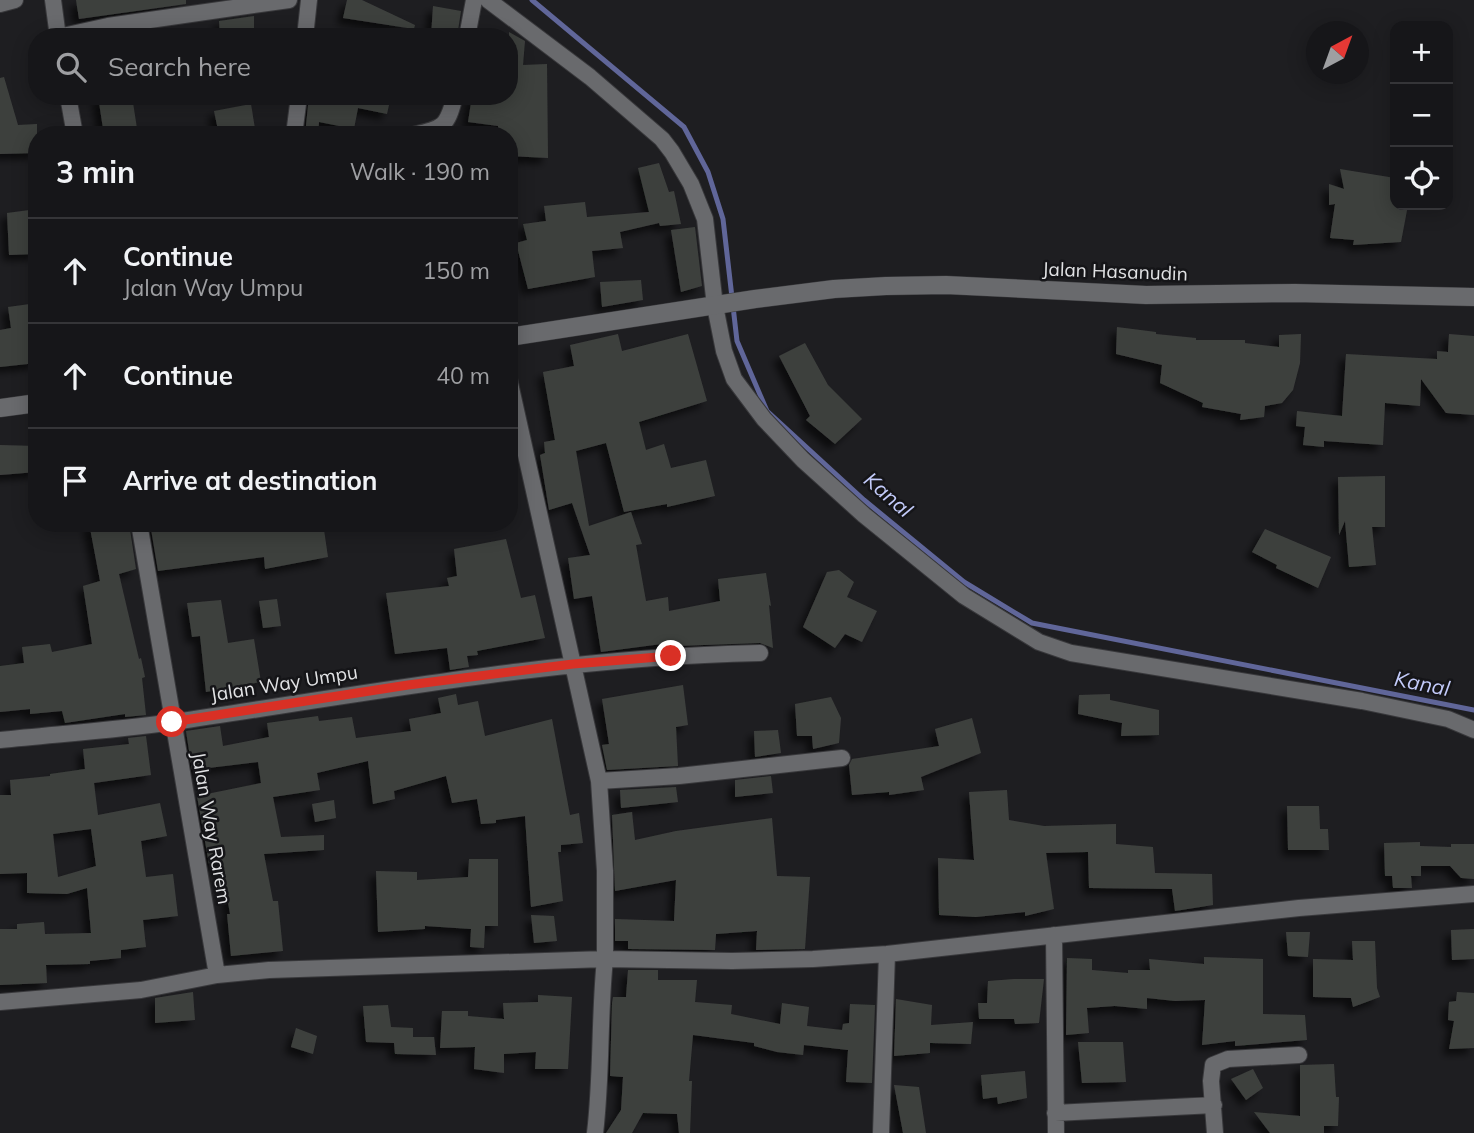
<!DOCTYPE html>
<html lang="en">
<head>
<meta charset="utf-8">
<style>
	:root { --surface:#161619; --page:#1f1f22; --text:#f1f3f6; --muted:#9e9fa2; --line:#353538 }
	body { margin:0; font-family:Mulish,sans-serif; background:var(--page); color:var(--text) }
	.controls { position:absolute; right:21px; top:21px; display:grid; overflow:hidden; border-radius:14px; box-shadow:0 4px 18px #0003 }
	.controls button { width:63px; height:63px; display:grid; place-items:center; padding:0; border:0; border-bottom:2px solid var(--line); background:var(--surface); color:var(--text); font:35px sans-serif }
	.compass { position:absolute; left:1306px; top:21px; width:63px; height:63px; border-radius:50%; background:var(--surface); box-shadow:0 4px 18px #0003; rotate:41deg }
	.stop { position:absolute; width:21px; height:21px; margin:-16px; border:5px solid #d93025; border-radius:50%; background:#fff }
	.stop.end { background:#d93025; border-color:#fff; box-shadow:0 2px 7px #0008 }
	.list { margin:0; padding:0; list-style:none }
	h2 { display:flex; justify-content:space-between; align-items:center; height:91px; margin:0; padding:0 28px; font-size:30px }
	h2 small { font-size:23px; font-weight:400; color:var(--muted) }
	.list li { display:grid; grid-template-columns:46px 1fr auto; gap:21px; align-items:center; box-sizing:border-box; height:105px; padding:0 28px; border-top:2px solid var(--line) }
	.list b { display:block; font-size:26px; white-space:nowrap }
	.list p { margin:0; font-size:23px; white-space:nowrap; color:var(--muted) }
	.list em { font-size:23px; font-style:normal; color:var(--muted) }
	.icon { flex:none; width:38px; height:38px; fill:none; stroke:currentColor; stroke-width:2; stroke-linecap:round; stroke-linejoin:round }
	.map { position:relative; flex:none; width:1474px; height:1133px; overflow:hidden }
	.search { position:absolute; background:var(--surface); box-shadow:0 4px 18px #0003; left:28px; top:28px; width:490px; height:77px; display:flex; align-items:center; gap:18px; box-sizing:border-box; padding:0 24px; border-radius:28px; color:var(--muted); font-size:26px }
	.panel { position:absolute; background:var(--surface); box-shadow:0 4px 18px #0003; left:28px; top:126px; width:490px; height:406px; border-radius:28px }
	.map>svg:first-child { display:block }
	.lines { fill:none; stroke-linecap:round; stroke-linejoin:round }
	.stream { stroke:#606699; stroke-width:5 }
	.building { fill:#3e403e; fill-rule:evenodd; filter:url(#shadow) }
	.street-casing { stroke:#38383b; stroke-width:18 }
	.secondary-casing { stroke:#38383b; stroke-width:19 }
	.street { stroke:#696a6d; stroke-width:16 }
	.secondary { stroke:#696a6d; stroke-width:18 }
	.route { stroke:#d93025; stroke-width:9 }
	.labels { text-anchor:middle; stroke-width:5; stroke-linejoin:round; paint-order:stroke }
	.street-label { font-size:19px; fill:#e1e2e4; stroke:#151518 }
	.water-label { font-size:21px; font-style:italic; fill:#c3cbfa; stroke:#151518 }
</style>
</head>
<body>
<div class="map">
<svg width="1474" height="1133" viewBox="0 0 1474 1133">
	<defs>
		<filter id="shadow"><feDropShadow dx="-6" dy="6" stdDeviation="3.5" flood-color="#0009"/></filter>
	</defs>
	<rect width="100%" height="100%" fill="#1e1e21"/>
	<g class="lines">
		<path class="stream" d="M532,0L684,127L708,172L723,219L737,341L767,411L864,500L964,582L1032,623L1474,710"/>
	</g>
	<path class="building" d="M76,0H186V4L79,19Z
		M347,0H362L415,25L414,29L343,18Z
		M433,6L461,11L457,37H431Z
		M254,16V37H220L219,21Z
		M509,32L525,41L523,65L547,64L548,158L509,156V135H498V126L468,122L472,96H509Z
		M4,77L18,125L37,124V153L0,154V78Z
		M98,96H132L138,135H104Z
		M309,96H332L333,101L334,96H391L387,114L358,108L354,129L319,122L318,135H305Z
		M251,104L256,135H219L214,111Z
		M659,163L669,192L674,191L681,224L660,226L659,223L620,232L623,248L592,251L595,277L528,289L516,243L527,240L523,224L546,221L544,206L585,202L587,217L649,212L638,168Z
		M1340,169L1395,178V205H1408L1401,242L1353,245L1354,240L1330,238L1335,204L1329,205V184L1344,189Z
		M37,209V254L9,255L7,213Z
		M695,227L702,286L681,292L671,230Z
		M641,280L643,300L602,307L600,282Z
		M37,303V363L0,367V330L11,328L8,307Z
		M1117,327L1156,332V334L1196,338V340H1245V343L1279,347V335L1301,334L1300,363L1293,390L1282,403L1265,406L1264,417L1240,420L1241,414L1202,407L1203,403L1160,383L1162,365L1116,354Z
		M618,334L622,351L688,334L707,401L639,422L646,450L664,444L671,468L706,460L715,496L667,507V504L624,512L606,443L576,451L589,526L631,512L642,544L636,545L646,601L668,597L669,611L720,601L718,579L766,573L771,606L769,605L773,648L760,643L677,646V642L601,652L592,596L574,599L568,558L590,555L572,503L549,510L540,455L545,453L544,442L555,440L543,372L574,366L570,345Z
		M1449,334L1474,336V415L1446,413L1421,379L1420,406L1385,403L1383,445L1324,441V447L1303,445L1305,427L1296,426L1297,411L1342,416L1346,354L1437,359V351L1448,352Z
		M805,343L828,385L862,419L835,444L806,420L810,416L779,356Z
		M0,445L37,446V472L0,475Z
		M1385,476V527H1372L1376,565L1349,567L1345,521L1339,535L1338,477Z
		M89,523H129L136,569L119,574L139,659L141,658L145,677L142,678L146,715L125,717V714L65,723L62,711L30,714V709L0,712V666L24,663L22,647L50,644L52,652L92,644L83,586L100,581Z
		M150,523H323L328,557L265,569L264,557L158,571Z
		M1265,529L1331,557L1318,588L1276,568L1277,565L1252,552Z
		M506,539L521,598L535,595L545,638L477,651L478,655L467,656L469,667L450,670L447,648L395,654L386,593L449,586L447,578L457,576L454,549Z
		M839,570L854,582L847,597L877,611L862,642L845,634L835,648L803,627L827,572Z
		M277,599L281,626L263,628L259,601Z
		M221,600L228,643L254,639L261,682L206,692L200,636L192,637L187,603Z
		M683,685L688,725L676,727L678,766L607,770L602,745L609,744L602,699Z
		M456,694L458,705L478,701L485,736L552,719L570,815L579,813L583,843L561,845V852H558L563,901L531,907L525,816L496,820V823L481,824L477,799L452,803L446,776L394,791L395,799L373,804L368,761L317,773L320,790L273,797L281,837L324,835V850L264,854L273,901H278L283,951L231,956L227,914H230L221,862L209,864L197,796L261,783L258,762L192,770L186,731L220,726L223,746L269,737L267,723L318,716L319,721L352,717L356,738L411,731L409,719L441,713L438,698Z
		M1110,694V700L1159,710V735L1121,736L1122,723L1078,714L1079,695Z
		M831,697L841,718L839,743L813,749L812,736H797L795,704Z
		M972,718L981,753L921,777L924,790L889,795V792L852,795L849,765L852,759L939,746L935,729Z
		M778,730L781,753L755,757L754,731Z
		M146,736L151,775L94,783L98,815L160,803L167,836L141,841L146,877L173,874L178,916L143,920L146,947L121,950V958L90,961V964L46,965L47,983L0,985V929H17V924L44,922L45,934L91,933L87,888L67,894L27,893V873L0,874V795H11L10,780L50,776V774L85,769L83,749L129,744L128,738ZM91,829L96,866L58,877L53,834Z
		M771,776L773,793L735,797V780Z
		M676,787L678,802L621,808L620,790Z
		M1007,790L1009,820L1044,826L1116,824V844L1153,847L1155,873L1212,874L1213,905L1175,911L1172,889L1089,888L1088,852L1046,853L1054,909L1025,916V912L976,917L939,915L938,858L974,860L969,792Z
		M334,800L336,818L315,822L312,804Z
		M1287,806H1319L1320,829H1328L1329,850H1288Z
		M632,812L635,840L676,831L772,818L777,876L810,877L805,949L756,950L757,931L716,934L715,950L628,949V941H615V919L674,921L676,880L615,891L612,815Z
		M1420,842V846L1451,847V844H1474V879L1461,878L1450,866H1421V876H1411L1412,888H1393L1392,876H1385L1384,843Z
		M469,859H498V926H485L484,948L470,947L471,929L425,926V929L378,932L376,871L417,872V880L468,877Z
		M531,915L554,916L557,941L534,943Z
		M1474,929V959L1452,960L1451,930Z
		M1286,932H1310L1308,957L1288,956Z
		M1352,941H1375L1377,988L1380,997L1353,1007L1351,998L1313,997V959L1353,960Z
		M1204,957L1263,959V1014L1305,1015L1307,1040L1235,1046V1041L1202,1045L1205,1000L1175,1001L1147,998V1009L1115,1006L1087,1008L1089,1033L1066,1035L1067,958L1092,959V970L1128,973V970H1150L1149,959L1204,964Z
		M628,970H658V980H697L695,1002L732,1005L731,1014L780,1024L782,1003L809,1007L807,1026L842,1030L843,1024L849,1023L850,1004L875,1005L872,1083L846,1082L848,1050L804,1045L803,1055L777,1052L754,1046V1043L693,1035L689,1081H692L690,1133H679L677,1114L643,1113L632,1133H606L621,1110L623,1077L610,1076L612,1003L613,997H626Z
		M1014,979H1044L1039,1023L1015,1024L1014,1019H979L978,1003H987L988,981Z
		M193,992L195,1020L155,1023V998Z
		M1457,992L1474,993V1048L1449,1049L1454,1021L1448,1020L1449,1002L1456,1001Z
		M538,995L572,997L568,1069H535L536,1052L504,1054V1073L474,1069L475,1047L440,1048L442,1011H468V1016L504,1019L503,1003L538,1002Z
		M896,999L932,1005L931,1025L973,1022L971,1044L930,1043V1053L894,1056Z
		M388,1005L391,1027L413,1028V1037H434L436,1055L395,1054L394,1043L366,1042L363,1006Z
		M296,1028L317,1036L313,1054L291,1047Z
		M1078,1042H1123L1126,1082L1082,1083Z
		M1334,1064L1336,1097H1339L1338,1126H1324V1133H1270L1254,1112L1300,1116V1065Z
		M1253,1069L1263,1088L1246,1100L1231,1079Z
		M1025,1071L1027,1098L998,1104L997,1097L983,1099L981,1075Z
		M894,1085L919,1087L926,1133H903Z"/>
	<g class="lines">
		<g class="street-casing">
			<path id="street" d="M53,0L58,37
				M488,0L590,77L662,139L672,152L691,184L705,219L715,306L724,351L734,379L764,419L803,460L864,515L964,596L1039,642L1071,653L1362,701L1448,719L1474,730
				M0,4L15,0
				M58,37L108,26L289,0
				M305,37L309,0
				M467,37L474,0
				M68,96L75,135
				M294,135L299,96
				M413,135C444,128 447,127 455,96
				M509,379L599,781L605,871V959L732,961L813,959L887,954L1299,908L1474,894
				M139,523L217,975
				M0,740C58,734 117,730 174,722C369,693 563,657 760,653
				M599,781L679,776L842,758
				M1054,935L1056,1133
				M0,1002L141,990L217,975L269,970L605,959C599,1017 602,1075 595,1133
				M1055,1113L1214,1105
				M881,1133L887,954
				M1215,1133L1211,1081L1213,1065L1228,1059L1299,1055"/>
		</g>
		<g class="secondary-casing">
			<path id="secondary" d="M509,337L755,299L834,289L886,286L946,285L1146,295L1295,293L1474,297
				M0,408L37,403"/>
		</g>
		<use href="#street" class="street"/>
		<use href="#secondary" class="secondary"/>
	</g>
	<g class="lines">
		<path class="route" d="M172,722L408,685L573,664L671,656"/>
	</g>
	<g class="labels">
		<g class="street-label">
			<text transform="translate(1115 271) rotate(2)" y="7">Jalan Hasanudin</text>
			<text transform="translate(284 683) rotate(-9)" y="7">Jalan Way Umpu</text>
			<text transform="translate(212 828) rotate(80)" y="7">Jalan Way Rarem</text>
		</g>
		<g class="water-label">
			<text transform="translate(888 495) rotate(41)" y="7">Kanal</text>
			<text transform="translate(1422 684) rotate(11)" y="7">Kanal</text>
		</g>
	</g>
</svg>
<div class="controls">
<button>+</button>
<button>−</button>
<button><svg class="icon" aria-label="locate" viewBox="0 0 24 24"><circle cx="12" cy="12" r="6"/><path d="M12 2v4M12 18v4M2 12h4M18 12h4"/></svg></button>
</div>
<svg class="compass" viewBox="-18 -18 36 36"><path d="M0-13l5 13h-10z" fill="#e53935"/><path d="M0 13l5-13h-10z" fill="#9e9fa2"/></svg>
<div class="stop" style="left:172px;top:722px"></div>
<div class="stop end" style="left:671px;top:656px"></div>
<div class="search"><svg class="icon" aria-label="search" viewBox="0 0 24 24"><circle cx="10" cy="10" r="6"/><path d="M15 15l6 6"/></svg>Search here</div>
<section class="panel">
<h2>3 min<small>Walk · 190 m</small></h2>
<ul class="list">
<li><svg class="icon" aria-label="ahead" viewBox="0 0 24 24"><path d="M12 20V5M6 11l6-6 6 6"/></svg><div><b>Continue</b><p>Jalan Way Umpu</p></div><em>150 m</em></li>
<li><svg class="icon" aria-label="ahead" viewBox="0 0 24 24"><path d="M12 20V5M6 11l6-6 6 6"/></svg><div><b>Continue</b></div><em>40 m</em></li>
<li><svg class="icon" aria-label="arrive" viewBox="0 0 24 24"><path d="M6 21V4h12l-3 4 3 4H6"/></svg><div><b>Arrive at destination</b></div></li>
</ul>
</section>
</div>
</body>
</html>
